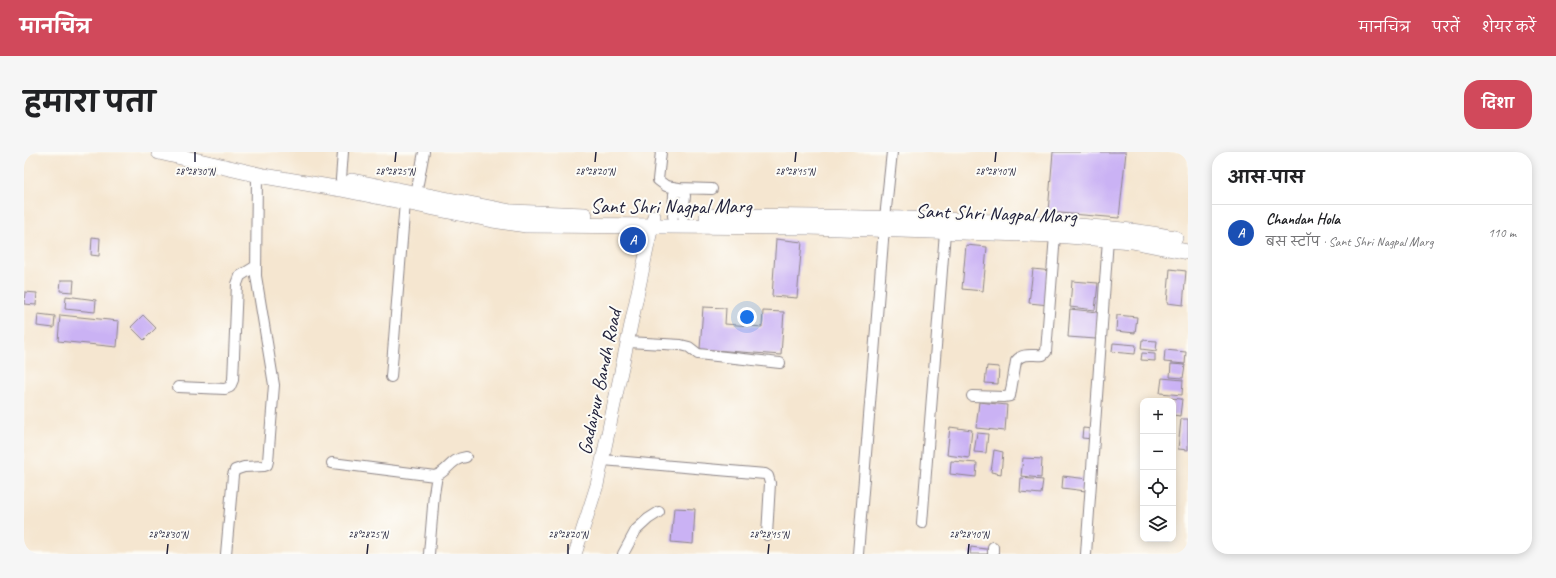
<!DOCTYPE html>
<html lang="hi">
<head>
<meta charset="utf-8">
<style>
	:root { --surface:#fff; --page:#f6f6f6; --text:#202124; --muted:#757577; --line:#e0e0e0; --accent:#d1495b }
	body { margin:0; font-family:Caveat,"Playpen Sans Deva",sans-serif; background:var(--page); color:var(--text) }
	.controls { position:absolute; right:12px; bottom:12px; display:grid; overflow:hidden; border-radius:8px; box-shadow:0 2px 10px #0003 }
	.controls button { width:36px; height:36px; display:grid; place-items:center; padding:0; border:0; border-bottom:1px solid var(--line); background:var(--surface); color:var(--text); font:20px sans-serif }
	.you { position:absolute; left:723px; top:165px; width:14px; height:14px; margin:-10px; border:3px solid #fff; border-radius:50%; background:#1a73e8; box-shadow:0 0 0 6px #1a73e833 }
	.badge { display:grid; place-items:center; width:26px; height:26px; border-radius:50%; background:var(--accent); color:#fff; font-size:13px; font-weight:700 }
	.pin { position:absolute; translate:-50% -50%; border:2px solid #fff; box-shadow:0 1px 4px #0006 }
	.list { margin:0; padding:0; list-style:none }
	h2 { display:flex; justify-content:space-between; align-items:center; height:52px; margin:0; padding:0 16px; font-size:17px }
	h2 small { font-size:13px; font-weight:400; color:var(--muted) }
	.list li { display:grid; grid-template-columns:26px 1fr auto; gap:12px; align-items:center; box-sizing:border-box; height:56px; padding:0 16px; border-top:1px solid var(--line) }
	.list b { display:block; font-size:15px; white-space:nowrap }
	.list p { margin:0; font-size:13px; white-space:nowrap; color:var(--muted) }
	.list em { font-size:13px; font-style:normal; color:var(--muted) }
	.icon { flex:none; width:22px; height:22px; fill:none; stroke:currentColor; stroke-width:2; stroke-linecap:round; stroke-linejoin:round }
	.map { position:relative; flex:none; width:1164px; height:402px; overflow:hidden; border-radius:16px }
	header { display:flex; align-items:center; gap:24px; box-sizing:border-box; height:56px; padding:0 20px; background:var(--accent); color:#fff }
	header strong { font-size:19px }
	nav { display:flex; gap:22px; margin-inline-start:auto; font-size:14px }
	.intro { display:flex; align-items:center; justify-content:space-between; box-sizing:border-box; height:96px; padding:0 24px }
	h1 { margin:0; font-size:28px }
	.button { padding:10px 18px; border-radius:16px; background:var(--accent); color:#fff; font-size:14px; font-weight:700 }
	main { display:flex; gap:24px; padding:0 24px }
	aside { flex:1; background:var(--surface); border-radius:16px; box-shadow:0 2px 10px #0003 }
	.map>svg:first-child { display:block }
	.building { fill:#cab2f4 }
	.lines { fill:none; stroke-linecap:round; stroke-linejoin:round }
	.minor-casing { stroke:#8c8486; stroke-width:12 }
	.tertiary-casing { stroke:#8c8486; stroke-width:14 }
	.secondary-casing { stroke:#8c8486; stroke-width:16 }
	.minor { stroke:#fff; stroke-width:10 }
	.tertiary { stroke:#fff; stroke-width:13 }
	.secondary { stroke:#fff; stroke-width:15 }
	.ticks { fill:none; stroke:#22223b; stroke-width:1.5 }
	.labels { text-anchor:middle; stroke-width:4; stroke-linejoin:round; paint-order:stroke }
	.street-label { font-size:20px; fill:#22223b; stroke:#fdfcf7 }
	.ticks-label { font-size:10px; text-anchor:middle; fill:#22223b; stroke:#fdfcf7; stroke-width:4; stroke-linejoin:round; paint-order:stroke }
</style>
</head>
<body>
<header>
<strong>मानचित्र</strong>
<nav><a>मानचित्र</a><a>परतें</a><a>शेयर करें</a></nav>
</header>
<div class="intro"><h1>हमारा पता</h1><a class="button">दिशा</a></div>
<main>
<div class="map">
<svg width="1164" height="402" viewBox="0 0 1164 402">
	<rect width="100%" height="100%" fill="#fdfcf7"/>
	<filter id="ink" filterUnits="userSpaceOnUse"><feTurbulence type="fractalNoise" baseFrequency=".025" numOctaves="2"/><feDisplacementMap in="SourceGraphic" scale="8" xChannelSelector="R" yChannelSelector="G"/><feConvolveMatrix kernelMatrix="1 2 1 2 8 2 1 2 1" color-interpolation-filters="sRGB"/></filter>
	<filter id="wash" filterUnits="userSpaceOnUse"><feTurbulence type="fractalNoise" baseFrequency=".012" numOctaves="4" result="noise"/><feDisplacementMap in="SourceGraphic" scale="16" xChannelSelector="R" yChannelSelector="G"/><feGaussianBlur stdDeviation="0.9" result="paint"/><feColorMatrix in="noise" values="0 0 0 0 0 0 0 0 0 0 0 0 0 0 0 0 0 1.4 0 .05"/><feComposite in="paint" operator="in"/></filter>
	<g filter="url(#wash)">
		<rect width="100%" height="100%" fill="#f5e6d0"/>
		<g id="blocks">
			<path class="building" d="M1029,0H1102L1095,66L1024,60Z
				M68,85L76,86L75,104L67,103Z
				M752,87L778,90L773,146L748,144Z
				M942,93L963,95L959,139L938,137Z
				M1009,117L1028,119L1025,153L1005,151Z
				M1146,117L1162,119L1159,153L1143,151Z
				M37,128H50L49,140L36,139Z
				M1048,129L1074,131L1071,158L1046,155Z
				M1,140L13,141L12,153L0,152Z
				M42,144L72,148L71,160L41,157Z
				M679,155L702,156L701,172L738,175L739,159L760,160L757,203L676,197Z
				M1046,157L1074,160L1072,187L1044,185Z
				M14,162L31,164L30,176L13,174Z
				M36,163L95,169L93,195L34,189Z
				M119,163L132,176L120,188L107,175Z
				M1093,163L1113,165L1111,181L1092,179Z
				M1118,188L1133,189L1132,199L1117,197Z
				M1089,191L1112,193L1111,202L1088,200Z
				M1141,198L1162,200L1161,212L1140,210Z
				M1118,201L1131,202V209L1117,208Z
				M1147,212L1161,213L1159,226L1146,225Z
				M963,214L975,215L974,232L961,231Z
				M1138,226L1159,228L1158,243L1136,241Z
				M1145,246L1158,247L1156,264L1149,263V249H1145Z
				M955,250L983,253L981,279L952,276Z
				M1157,267H1164V298L1154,297Z
				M926,275L948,278L945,306L923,303Z
				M1059,276L1069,277L1068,287L1058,286Z
				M953,281L964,282L962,301L950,300Z
				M970,298L979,300L977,322L967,320Z
				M999,306L1018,307L1017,326L997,324Z
				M927,309L953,311L952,325L926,322Z
				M1039,324L1064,327L1062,339L1038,336Z
				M997,326L1019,328L1017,342L996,340Z
				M650,356L671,357L669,392L647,390Z
				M947,395L969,398L968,402H946Z"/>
		</g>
	</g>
	<g filter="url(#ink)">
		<use href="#blocks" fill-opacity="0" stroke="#8c8486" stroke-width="1"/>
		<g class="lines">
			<g class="minor-casing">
				<path id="minor" d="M637,0L634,28L642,34L655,36L654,39
					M317,27L319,0
					M655,36L688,37
					M392,42L400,0
					M649,64L650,42L654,39L659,40L661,44L659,64
					M861,66L868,0
					M604,190L657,193L665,195L674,202L756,211
					M367,225L381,50
					M154,235L201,237L206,235L209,228L213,132L216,124L232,114
					M948,244L980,245L986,244L992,209C999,200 1009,204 1019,203L1022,200L1031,83
					M579,308L741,322L744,324L746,331L743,383
					M308,311L411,324C424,320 426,307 442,305
					M898,371L921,80
					M202,402L209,323L211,318L220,315L240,314L243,313L244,309L250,233L232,124L233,23
					M405,402L410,342L413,323
					M599,402L612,378L624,367L635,360
					M834,402L860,76
					M969,402V395
					M1062,402L1084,87"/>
			</g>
			<g class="tertiary-casing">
				<path id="tertiary" d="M551,402L573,333L630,64"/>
			</g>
			<g class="secondary-casing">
				<path id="secondary" d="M135,0L240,24L317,37L469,68L502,73L785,75L1031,83L1108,89L1164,100
					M328,29L487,60L561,63
					M683,64C779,64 874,66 971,70C1031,73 1092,74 1151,86"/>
			</g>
			<use href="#minor" class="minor"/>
			<use href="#tertiary" class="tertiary"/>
			<use href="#secondary" class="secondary"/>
		</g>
	</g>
	<path class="ticks" d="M171,10V0M371,10L372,0M571,10L572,0M771,10L772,0M971,10L972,0M143,402L144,392M343,402L344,392M544,402V392M744,402L745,392M944,402L945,392"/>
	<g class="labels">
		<g class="street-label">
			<text x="647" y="61">Sant Shri Nagpal Marg</text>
			<text transform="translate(972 61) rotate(2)" y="7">Sant Shri Nagpal Marg</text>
			<text transform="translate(575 230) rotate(-78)" y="7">Gadaipur Bandh Road</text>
		</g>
	</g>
	<g class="ticks-label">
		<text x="171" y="23">28°28'30"N</text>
		<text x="371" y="23">28°28'25"N</text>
		<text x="571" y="23">28°28'20"N</text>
		<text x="771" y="23">28°28'15"N</text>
		<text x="971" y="23">28°28'10"N</text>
		<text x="144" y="386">28°28'30"N</text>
		<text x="344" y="386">28°28'25"N</text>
		<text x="544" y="386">28°28'20"N</text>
		<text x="745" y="386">28°28'15"N</text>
		<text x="945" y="386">28°28'10"N</text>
	</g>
</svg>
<div class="controls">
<button>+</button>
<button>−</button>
<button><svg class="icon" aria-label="locate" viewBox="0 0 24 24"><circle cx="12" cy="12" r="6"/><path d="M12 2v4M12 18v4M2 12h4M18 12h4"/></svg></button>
<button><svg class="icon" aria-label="layers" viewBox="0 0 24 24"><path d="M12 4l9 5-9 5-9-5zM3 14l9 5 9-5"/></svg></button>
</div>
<div class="you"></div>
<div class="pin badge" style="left:609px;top:88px;background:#1a4fb4">A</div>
</div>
<aside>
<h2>आस-पास<small></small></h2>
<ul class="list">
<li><span class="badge" style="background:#1a4fb4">A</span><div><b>Chandan Hola</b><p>बस स्टॉप · Sant Shri Nagpal Marg</p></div><em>110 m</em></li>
</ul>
</aside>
</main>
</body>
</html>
